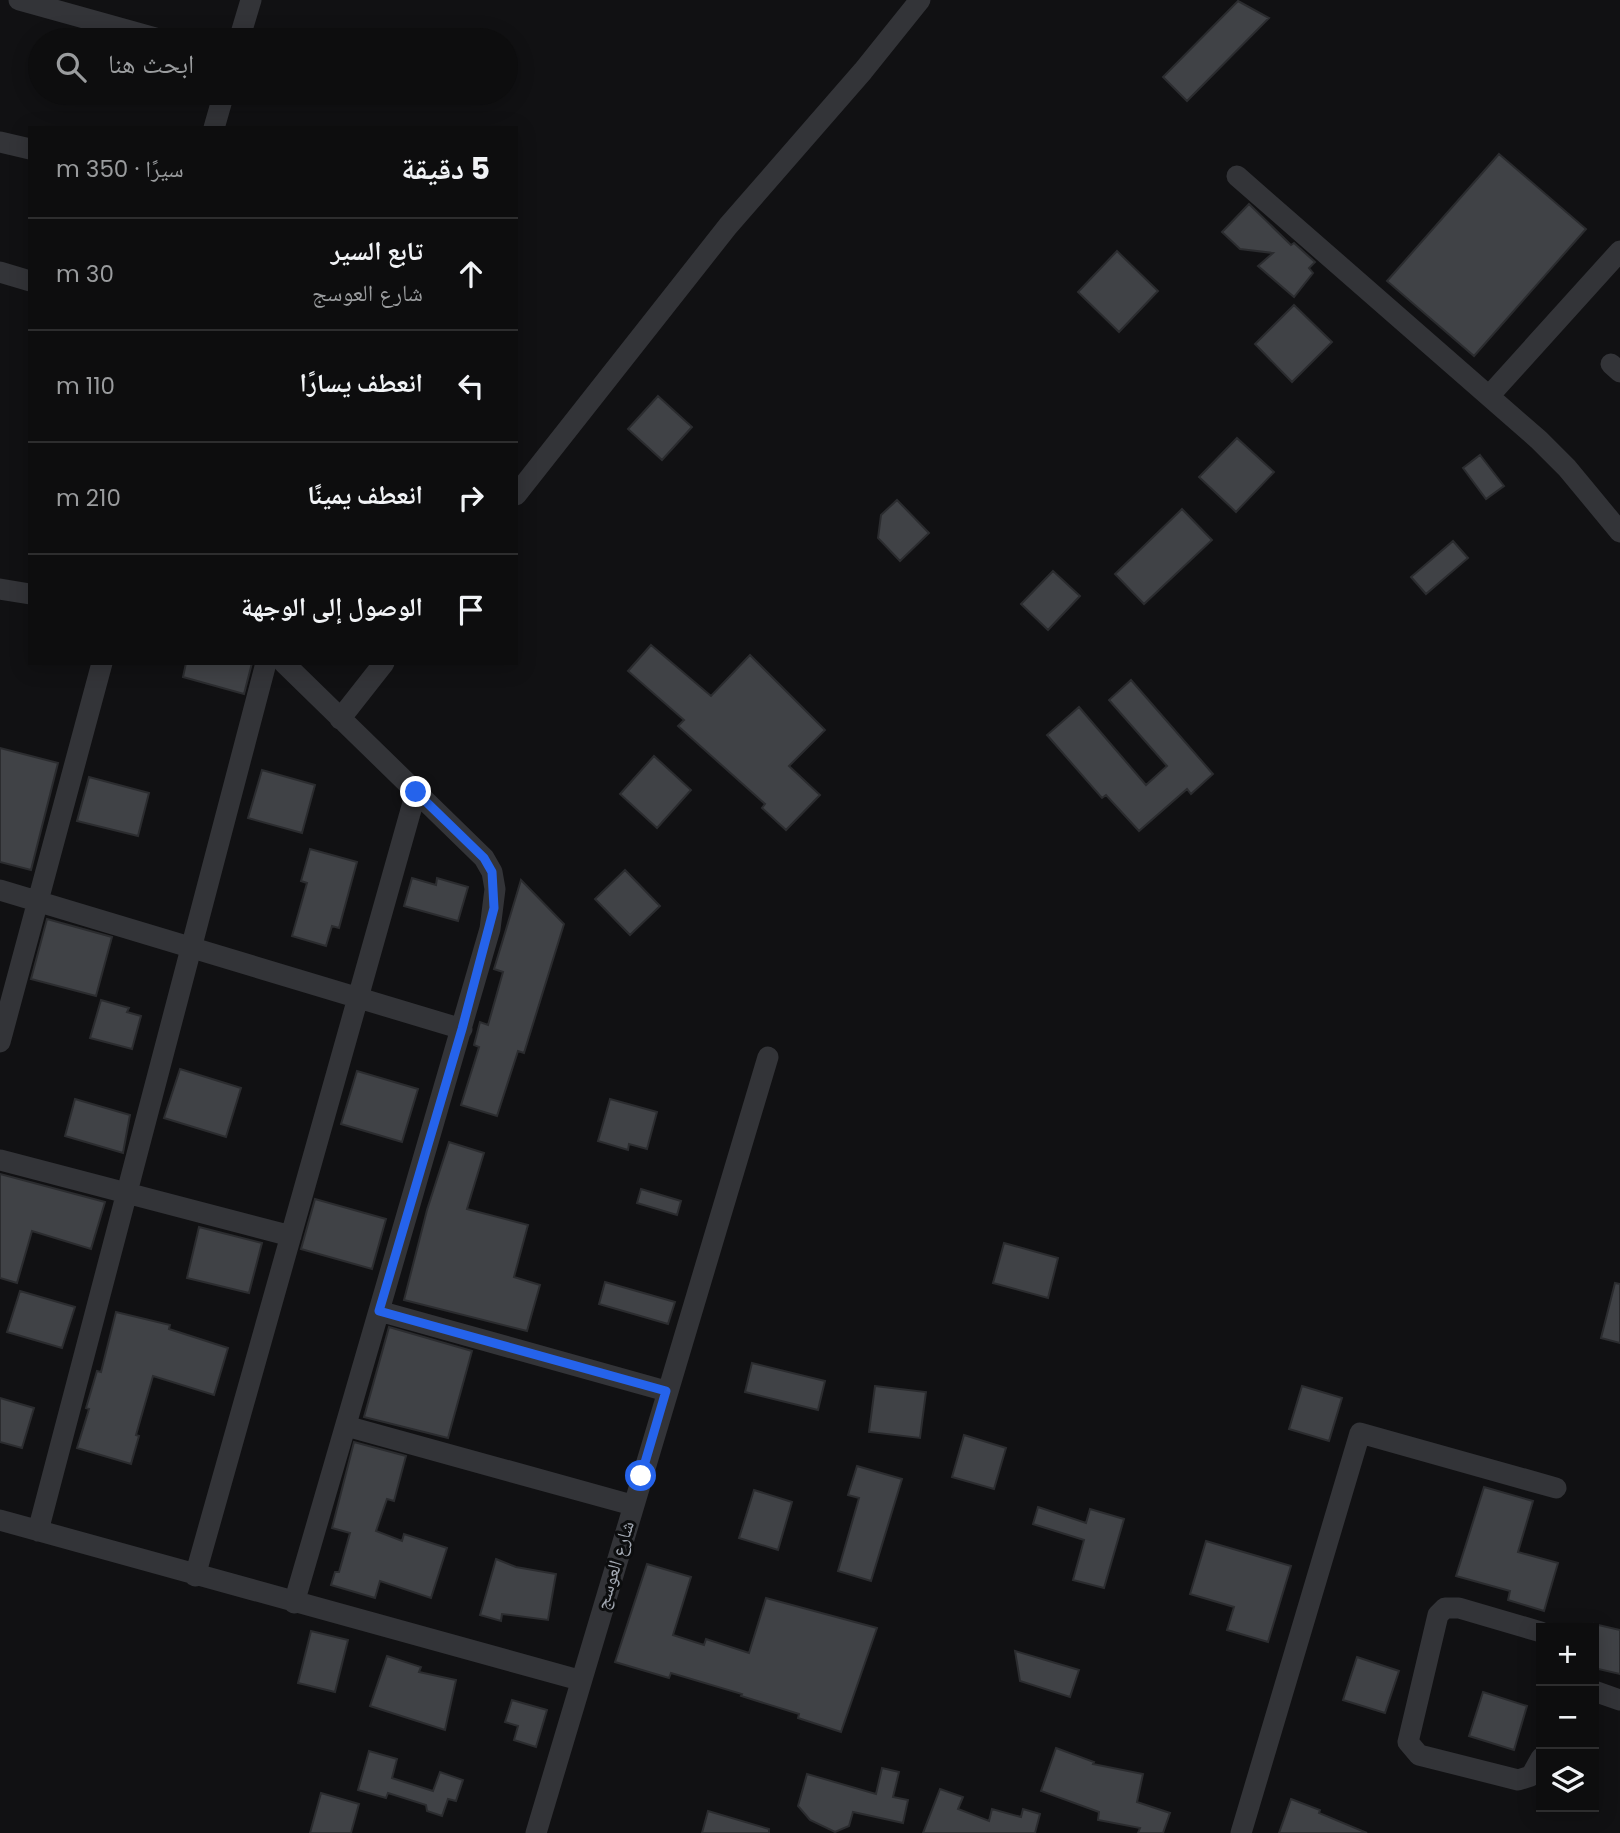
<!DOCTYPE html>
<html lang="ar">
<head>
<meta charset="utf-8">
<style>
	:root { --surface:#0d0d0e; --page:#161617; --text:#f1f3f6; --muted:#9a9c9e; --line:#2d2d2e }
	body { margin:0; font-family:Poppins,"Noto Naskh Arabic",sans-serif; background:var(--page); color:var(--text); direction:rtl }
	.controls { position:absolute; right:21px; bottom:21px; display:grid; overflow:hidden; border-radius:0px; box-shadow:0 4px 18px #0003 }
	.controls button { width:63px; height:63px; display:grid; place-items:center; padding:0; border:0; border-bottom:2px solid var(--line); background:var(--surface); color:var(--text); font:35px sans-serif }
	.stop { position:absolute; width:21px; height:21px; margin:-16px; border:5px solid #2563eb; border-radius:50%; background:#fff }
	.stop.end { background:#2563eb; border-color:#fff; box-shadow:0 2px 7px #0008 }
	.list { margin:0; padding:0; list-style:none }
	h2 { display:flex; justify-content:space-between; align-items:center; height:91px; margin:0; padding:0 28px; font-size:30px }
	h2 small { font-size:23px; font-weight:400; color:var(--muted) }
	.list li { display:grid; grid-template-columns:46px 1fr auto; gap:21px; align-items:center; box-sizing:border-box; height:112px; padding:0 28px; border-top:2px solid var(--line) }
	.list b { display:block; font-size:26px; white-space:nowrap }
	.list p { margin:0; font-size:23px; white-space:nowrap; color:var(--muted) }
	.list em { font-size:23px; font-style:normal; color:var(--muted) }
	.icon { flex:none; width:38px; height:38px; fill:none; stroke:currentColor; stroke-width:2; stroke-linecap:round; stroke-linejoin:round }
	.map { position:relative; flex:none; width:1620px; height:1833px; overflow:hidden; direction:ltr }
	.search { position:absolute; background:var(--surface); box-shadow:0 4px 18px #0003; left:28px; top:28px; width:490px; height:77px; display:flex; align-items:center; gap:18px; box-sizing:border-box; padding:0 24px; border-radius:38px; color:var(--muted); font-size:26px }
	.panel { position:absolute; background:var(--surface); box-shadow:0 4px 18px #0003; left:28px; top:126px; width:490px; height:539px; border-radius:0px; direction:rtl }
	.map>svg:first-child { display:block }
	.building { fill:#404246; stroke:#2b2c2f; stroke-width:2 }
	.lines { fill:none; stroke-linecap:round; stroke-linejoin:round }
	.minor { stroke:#333438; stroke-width:21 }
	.route { stroke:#2563eb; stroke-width:9 }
	.labels { text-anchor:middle; stroke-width:6; stroke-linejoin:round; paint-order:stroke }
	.street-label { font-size:19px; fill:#a3a9b3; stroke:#0c0d0e }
</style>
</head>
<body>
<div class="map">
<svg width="1620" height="1833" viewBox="0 0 1620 1833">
	<rect width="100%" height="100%" fill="#111113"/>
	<path class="building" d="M1238,1L1269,18L1187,101L1163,77Z
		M1499,154L1586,229L1474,356L1387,281Z
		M1249,204L1291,245L1294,243L1315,262L1309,268L1313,273L1294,297L1258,266L1273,253L1240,249L1222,232Z
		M1117,251L1158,291L1119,332L1078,292Z
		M1294,305L1332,342L1292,382L1255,344Z
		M658,396L692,427L662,460L628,429Z
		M1237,438L1274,472L1236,512L1199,477Z
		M1480,455L1504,486L1486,499L1463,468Z
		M897,500L929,533L900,561L878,538L881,515Z
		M1182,509L1212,540L1144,604L1115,574Z
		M1453,541L1468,558L1426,594L1411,577Z
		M1053,571L1080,596L1048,630L1021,604Z
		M651,645L711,696L750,655L825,730L789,766L820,795L786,830L762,808L765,804L678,726L684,720L628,671Z
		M186,663H252L244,694L183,677Z
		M1131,680L1213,774L1191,794L1187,789L1139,831L1106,795L1102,798L1047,735L1079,707L1146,785L1167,766L1109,700Z
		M0,748L58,763L31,870L0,862Z
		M654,756L691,790L657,828L620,794Z
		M262,770L315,785L302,833L248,818Z
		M89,777L149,793L138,836L77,821Z
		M310,849L357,862L339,928L332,926L326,946L292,936L307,883L301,881Z
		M625,870L660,906L630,935L595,899Z
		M412,878L436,885L437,878L468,887L458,921L404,906Z
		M521,880L564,924L524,1053L518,1051L497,1116L461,1105L479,1047L474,1045L480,1022L488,1025L503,972L494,969Z
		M47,919L112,937L96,996L31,979Z
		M101,1000L129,1008L127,1012L141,1016L132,1049L90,1038Z
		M180,1069L241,1088L226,1137L164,1118Z
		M357,1071L418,1089L402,1142L341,1124Z
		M75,1099L130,1115L123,1153L65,1136Z
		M610,1099L657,1112L647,1149L629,1144L628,1150L598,1141Z
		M449,1142L484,1153L467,1209L528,1225L514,1277L540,1285L527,1331L404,1300L427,1210Z
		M0,1174L105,1202L91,1249L32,1231L17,1283L0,1278Z
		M641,1189L681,1201L677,1215L637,1203Z
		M315,1199L386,1219L372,1269L301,1249Z
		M199,1227L262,1243L249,1293L187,1278Z
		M1004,1243L1058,1258L1048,1298L993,1283Z
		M605,1282L675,1302L668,1324L599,1304Z
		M1615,1283L1620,1284V1343L1601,1338Z
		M20,1291L75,1307L62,1348L7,1332Z
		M116,1312L170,1325L169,1329L228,1348L214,1395L153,1376L136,1435L139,1436L131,1464L77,1448L89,1409L86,1408L97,1371L101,1372Z
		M389,1327L472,1351L448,1438L364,1417Z
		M752,1363L825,1381L818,1410L745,1392Z
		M875,1386L926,1392L920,1438L869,1432Z
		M1302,1386L1342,1398L1329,1441L1289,1429Z
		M0,1398L34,1408L22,1448L0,1442Z
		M964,1435L1006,1448L994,1489L952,1477Z
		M354,1442L406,1456L394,1501L387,1499L376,1531L402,1541L404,1534L447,1548L431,1598L380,1581L375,1598L331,1585L335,1572H339L350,1533L332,1528Z
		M857,1466L902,1479L871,1581L838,1571L859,1498L848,1495Z
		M1484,1487L1533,1501L1518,1552L1558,1563L1544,1611L1508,1600L1510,1591L1456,1576Z
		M754,1490L792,1502L778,1550L739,1538Z
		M1038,1507L1086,1523L1090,1509L1124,1519L1104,1588L1073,1580L1084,1540L1033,1524Z
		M1206,1541L1291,1566L1268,1642L1227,1630L1234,1607L1190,1594Z
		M496,1559L516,1567L556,1574L548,1620L502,1614L501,1621L480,1615Z
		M647,1564L691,1577L673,1635L704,1645L706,1639L749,1653L766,1598L877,1628L841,1732L798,1718L799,1714L741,1696L742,1694L671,1673L669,1678L615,1662Z
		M1594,1624L1620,1630V1674L1594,1668Z
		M311,1631L348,1640L335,1692L298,1683Z
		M1015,1651L1079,1670L1070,1697L1020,1681Z
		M387,1656L421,1667L419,1672L456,1680L445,1730L370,1706Z
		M1357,1657L1399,1671L1385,1713L1343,1700Z
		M1483,1692L1527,1706L1514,1750L1469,1736Z
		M512,1700L547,1710L536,1747L514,1740L518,1726L505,1722Z
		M1056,1748L1094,1762L1093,1764L1143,1774L1137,1802L1170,1813L1163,1833H1138L1140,1828L1098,1820L1099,1812L1041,1791Z
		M369,1751L397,1759L392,1778L433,1791L440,1772L463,1780L456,1801L448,1799L442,1816L427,1811L426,1805L388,1793L386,1798L358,1790Z
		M882,1768L899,1772L893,1797L908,1800L903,1823L853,1812L849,1826L835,1832L810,1820L798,1806L807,1774L876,1794Z
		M940,1789L963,1797L958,1809L989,1821L992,1809L1021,1817L1023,1809L1040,1814L1035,1833H923Z
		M321,1793L359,1804L351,1833H310Z
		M1291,1799L1320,1810L1319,1813L1367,1833H1279Z
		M708,1811L769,1829V1833H702Z"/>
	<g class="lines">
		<path class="minor" d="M19,0L163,40
			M239,40L251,0
			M214,128L224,93
			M0,142L30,149
			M1237,176L1539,440L1567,468L1620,532
			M0,272L30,281
			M1611,364L1620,372
			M1489,396L1620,251
			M516,495L728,226L863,71L920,0
			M0,589L30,594
			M284,663L484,858L492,872L495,889L490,929L294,1603
			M340,719L384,663
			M0,890L462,1029
			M0,1042L102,663
			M0,1160L291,1236
			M379,1311L666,1391
			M346,1426L632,1505
			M0,1520L579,1680
			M38,1531L266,663
			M195,1576L416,792
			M1541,1632L1459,1608H1445L1438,1615L1408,1742L1419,1755L1518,1780L1531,1776L1541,1758
			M1594,1691L1620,1700
			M536,1833L768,1057
			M1241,1833L1360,1433L1556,1488"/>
	</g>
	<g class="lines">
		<path class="route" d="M416,792L484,858L492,872L494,908L462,1029L379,1311L666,1391L641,1476"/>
	</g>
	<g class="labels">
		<g class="street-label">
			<text transform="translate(614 1565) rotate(-73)" y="7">شارع العوسج</text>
		</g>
	</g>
</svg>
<div class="controls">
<button>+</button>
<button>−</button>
<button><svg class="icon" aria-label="layers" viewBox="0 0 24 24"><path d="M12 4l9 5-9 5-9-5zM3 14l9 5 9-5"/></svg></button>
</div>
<div class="stop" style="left:641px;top:1476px"></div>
<div class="stop end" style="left:416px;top:792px"></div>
<div class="search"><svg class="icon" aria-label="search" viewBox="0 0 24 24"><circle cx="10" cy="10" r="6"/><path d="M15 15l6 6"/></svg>ابحث هنا</div>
<section class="panel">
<h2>5 دقيقة<small>سيرًا · 350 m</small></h2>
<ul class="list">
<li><svg class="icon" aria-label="ahead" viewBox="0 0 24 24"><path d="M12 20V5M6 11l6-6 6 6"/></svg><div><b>تابع السير</b><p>شارع العوسج</p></div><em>30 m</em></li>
<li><svg class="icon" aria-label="left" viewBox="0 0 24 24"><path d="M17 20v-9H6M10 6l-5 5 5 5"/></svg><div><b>انعطف يسارًا</b></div><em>110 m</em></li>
<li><svg class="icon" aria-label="right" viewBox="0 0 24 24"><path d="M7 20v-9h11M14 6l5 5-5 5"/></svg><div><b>انعطف يمينًا</b></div><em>210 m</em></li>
<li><svg class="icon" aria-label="arrive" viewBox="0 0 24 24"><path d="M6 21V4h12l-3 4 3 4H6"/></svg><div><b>الوصول إلى الوجهة</b></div></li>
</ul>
</section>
</div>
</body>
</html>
